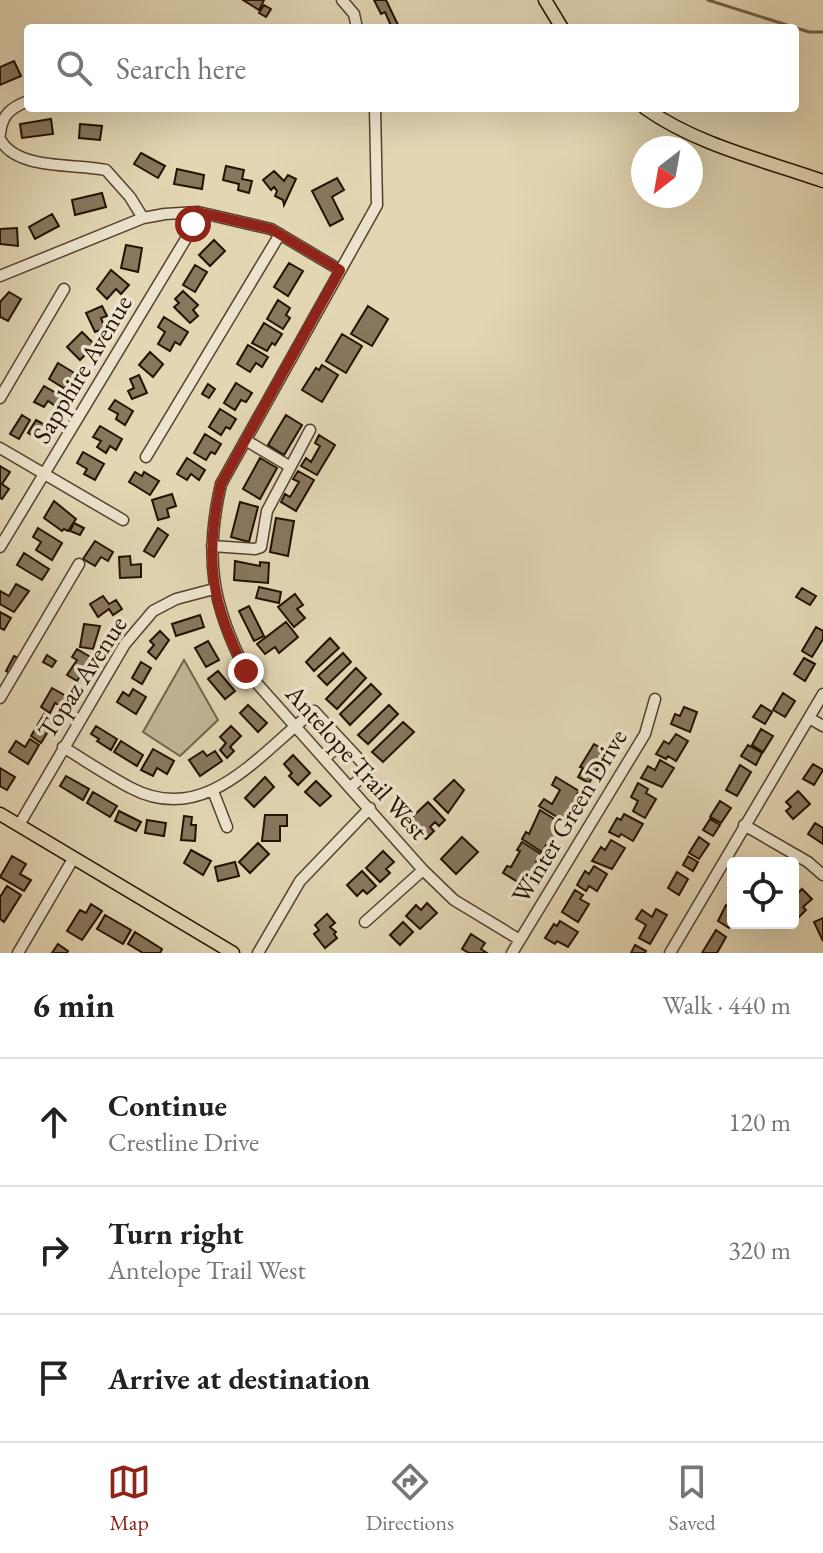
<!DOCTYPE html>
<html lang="en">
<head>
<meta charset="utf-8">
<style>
	:root { --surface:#fff; --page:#f2f2f2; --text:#222; --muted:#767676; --line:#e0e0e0; --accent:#8f2418 }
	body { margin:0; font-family:"EB Garamond",serif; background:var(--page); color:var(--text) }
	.controls { position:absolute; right:24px; bottom:24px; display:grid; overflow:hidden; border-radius:8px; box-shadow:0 8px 32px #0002 }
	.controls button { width:72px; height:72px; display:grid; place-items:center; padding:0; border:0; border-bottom:2px solid var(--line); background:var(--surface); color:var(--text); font:40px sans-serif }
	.compass { position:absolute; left:631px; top:136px; width:72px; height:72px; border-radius:50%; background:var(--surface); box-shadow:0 8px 32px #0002; rotate:211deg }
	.stop { position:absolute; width:24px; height:24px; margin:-18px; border:6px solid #8f2418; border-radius:50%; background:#fff }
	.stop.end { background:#8f2418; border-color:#fff; box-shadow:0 2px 8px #0008 }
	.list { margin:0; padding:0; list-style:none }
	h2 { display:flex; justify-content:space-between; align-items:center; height:104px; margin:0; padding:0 32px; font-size:34px }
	h2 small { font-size:26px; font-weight:400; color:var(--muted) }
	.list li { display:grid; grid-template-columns:52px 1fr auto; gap:24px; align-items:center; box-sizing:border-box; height:128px; padding:0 32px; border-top:2px solid var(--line) }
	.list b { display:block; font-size:30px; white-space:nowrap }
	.list p { margin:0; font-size:26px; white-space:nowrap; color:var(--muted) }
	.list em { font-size:26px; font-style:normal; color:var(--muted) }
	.icon { flex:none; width:44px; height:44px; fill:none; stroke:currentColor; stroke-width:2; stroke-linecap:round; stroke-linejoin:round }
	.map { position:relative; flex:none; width:823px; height:953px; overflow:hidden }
	.search { position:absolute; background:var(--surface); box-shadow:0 8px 32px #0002; left:24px; right:24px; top:24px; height:88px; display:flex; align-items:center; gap:20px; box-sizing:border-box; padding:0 28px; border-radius:8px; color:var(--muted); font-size:30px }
	.sheet { height:488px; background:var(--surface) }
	nav { display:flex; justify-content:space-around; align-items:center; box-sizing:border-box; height:112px; border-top:2px solid var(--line); background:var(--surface); font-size:22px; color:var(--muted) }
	nav a { display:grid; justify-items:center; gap:4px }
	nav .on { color:var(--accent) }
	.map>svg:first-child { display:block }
	.green { fill:#c2b595; stroke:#73634a; stroke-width:2 }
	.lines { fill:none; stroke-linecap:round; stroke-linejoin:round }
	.stream { stroke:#6f5f47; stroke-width:3 }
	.building { fill:#87775d; stroke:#241100; stroke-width:2 }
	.minor-casing { stroke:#54422d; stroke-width:13 }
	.major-casing { stroke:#241100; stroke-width:15 }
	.minor { stroke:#ece4ce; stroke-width:10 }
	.major { stroke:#e2d6b3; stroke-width:12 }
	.route { stroke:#8f2418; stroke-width:10 }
	.labels { text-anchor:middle; stroke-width:7; stroke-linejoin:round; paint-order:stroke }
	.street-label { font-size:26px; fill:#241100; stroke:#ece4ce }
</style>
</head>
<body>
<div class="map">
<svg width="823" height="953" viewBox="0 0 823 953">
	<rect width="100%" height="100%" fill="#e2d6b3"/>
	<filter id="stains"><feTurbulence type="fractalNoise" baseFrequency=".0025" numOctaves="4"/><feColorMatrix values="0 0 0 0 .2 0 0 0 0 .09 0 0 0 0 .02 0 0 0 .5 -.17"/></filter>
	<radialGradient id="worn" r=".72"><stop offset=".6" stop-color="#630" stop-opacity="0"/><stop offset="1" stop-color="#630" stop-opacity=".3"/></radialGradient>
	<path class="green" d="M184,660L218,720L180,756L143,732Z"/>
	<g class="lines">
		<path class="stream" d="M708,0L809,32H823"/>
	</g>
	<path class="building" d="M243,0H264L259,10Z
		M374,0H386L399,27L392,28L385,12L381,14Z
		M264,5L271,9L266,17L259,13Z
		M14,61L21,76L0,85V67Z
		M51,119L53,134L22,138L20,124Z
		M80,124L102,126L100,140L79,138Z
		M141,153L165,166L158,178L134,164Z
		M226,166L244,170L242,179L252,181L249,193L238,190L239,184L223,180Z
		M177,169L204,175L202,189L174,184Z
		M274,171L284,181L288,175L296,179L284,205L283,200L275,196L277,191L274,187L271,190L263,180Z
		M337,178L344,190L332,197L343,219L330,226L312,191Z
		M102,193L106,207L75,215L72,200Z
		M52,214L59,226L35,239L29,227Z
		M17,228L18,246L0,244V229Z
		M214,240L225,251L210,266L199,255Z
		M126,245L142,248L138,272L121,268Z
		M289,263L303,271L288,296L274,287Z
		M195,265L207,272L195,292L183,285Z
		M111,270L129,285L121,294L116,289L107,299L97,289Z
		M183,291L198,305L193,310L198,316L190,323L174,307L179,303L175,299Z
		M9,292L21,299L8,321L0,317V302Z
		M278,300L290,308L286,315L290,318L283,329L267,319Z
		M102,306L107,316L101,318L105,328L95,332L86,313Z
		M368,306L388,319L372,346L351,334Z
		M164,317L188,332L180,345L175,342L170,351L158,344L165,332L158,327Z
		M264,323L282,334L275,345L272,343L267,351L252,343Z
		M82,332L95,345L80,360L67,347Z
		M342,334L362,346L346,373L326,361Z
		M248,345L268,357L262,367L256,363L250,372L237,364Z
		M150,352L163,364L153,377L139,365Z
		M58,363L76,374L67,390L49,379Z
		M322,365L338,375L322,402L302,390L316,368L319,370Z
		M139,375L147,393L132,399L128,391L134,388L130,379Z
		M236,383L252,393L246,402L241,400L235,410L224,403Z
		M208,384L215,389L209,398L202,394Z
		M44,386L63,397L57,407L48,401L44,407L34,402Z
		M115,400L133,411L125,425L116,419L118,414L109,409Z
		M220,409L236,419L230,429L226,427L221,435L209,427Z
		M22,415L30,420L19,439L10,434Z
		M286,415L302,425L284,455L268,445Z
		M36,420L47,426L39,439L28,433Z
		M100,426L122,439L116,450L110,446L106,453L97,447L101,441L93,437Z
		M205,434L221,444L215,454L211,452L206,460L194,453Z
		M319,435L335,445L317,475L301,466L306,458L311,462L320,446L315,443Z
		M83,452L104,464L95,480L84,474L87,469L77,463Z
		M187,458L205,470L199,480L191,474L187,480L177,474Z
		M260,458L277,468L260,499L243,489Z
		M0,466L10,472L2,484L9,489L2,499L0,498Z
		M298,471L314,480L296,511L281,502L285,494L290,497L299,482L293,479Z
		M135,472L142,476L144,472L159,481L150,495L129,482Z
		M172,494L176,506L167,509L169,517L158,520L152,500Z
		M54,501L76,519L68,531L64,529L62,531L44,518Z
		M240,502L258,507L249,542L231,537Z
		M276,518L294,521L288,556L270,552Z
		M74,523L84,528L80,535L70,531Z
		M38,528L62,543L52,560L36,550L41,542L33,537Z
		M158,528L168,535L154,557L144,551Z
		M95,541L113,552L108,561L101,557L95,566L83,559Z
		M24,553L49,569L42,580L17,565Z
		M130,556L131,565L141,564V577L120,578L119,557Z
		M235,561L260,566V562L269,563L268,583L234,580Z
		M16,584L29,591L14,612L0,604V591L9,596Z
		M259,587L281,592L279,603L256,598Z
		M802,588L816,596L810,605L796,597Z
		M295,594L303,605L297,609L305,618L294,627L278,607Z
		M103,596L109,604L116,600L122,609L113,615L109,609L98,617L90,604Z
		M249,606L264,636L254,641L239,611Z
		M0,612L11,618L4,630L0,628Z
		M200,615L204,627L176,636L172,624Z
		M286,622L298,637L279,653L275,647L265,654L257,644Z
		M84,624L100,626L93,649L80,647Z
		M816,627L823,631V639L812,657L802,651Z
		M160,631L169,640L156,659L148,652L154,645L150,641Z
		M330,638L339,648L314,671L306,662Z
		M208,641L219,660L206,667L195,648Z
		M77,649L92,658L77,681L67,675L77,660L72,657Z
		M343,653L351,662L327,685L318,676Z
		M47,655L56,661L52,667L43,662Z
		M14,656L20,659L12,674L6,671Z
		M804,658L815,664L805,681L794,674Z
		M141,662L151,668L142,684L132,678Z
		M356,668L366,678L337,709L326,699Z
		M218,671L235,691L225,699L208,679Z
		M371,684L381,694L350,725L340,714Z
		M52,688L68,697L62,707L55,703L50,713L41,707Z
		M133,689L146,697L136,714L117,702L123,692L129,696Z
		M783,693L795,701L785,717L773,710Z
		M248,705L267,723L258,732L240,713Z
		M389,705L398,714L368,744L358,735Z
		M761,705L772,712L765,724L753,717Z
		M684,707L697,712L690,732L671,724L675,714L680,716Z
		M44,714L55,720L41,743L31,736Z
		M403,722L414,732L383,762L372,752Z
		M96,726L117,739L111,750L97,741L99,739L91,734Z
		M231,726L241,736L230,747L234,751L227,758L220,750L226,743L220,737Z
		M761,729L773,736L763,752L752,745Z
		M676,734L688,741L676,761L668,756L666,759L656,754L664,741L669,744Z
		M30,739L39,745L28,764L9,752L16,741L25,747Z
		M121,741L143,755L137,766L114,752Z
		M594,744L608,752L589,783L578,777L583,768L580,767Z
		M748,745L762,753L756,765L741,756Z
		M153,749L174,761L167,774L157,768L153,776L141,770Z
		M203,751L207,756L215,751L222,761L200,776L189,760Z
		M293,755L310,773L298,785L289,776L292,773L284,764Z
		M660,760L674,768L662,787L641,778L648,766L655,770Z
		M813,764L823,770L814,785L803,779Z
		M740,765L751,772L737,796L726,790Z
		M0,768L15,777L7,790L0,786Z
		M66,776L89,789L83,800L60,786Z
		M265,777L274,787L254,807L245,798Z
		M556,777L579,791L575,797L580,800L571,816L566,813L562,820L539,806L544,799L552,804L560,790L552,785Z
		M454,780L464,790L448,813L434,799Z
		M316,781L331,796L320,806L305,792Z
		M638,783L648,789L646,793L656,799L645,818L633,811L638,801L631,797Z
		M798,791L810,804L793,819L786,811L791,807L786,802Z
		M93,792L117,806L110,817L87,803Z
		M720,801L731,808L721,823L710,817Z
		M428,802L445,820L439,826L435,822L430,827L434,831L426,839L407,822Z
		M540,810L559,822L555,829L559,832L550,847L546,845L542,852L522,839L526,832L529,834Z
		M119,811L141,822L136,831L115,821Z
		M624,814L643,824L633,841L621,834L619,837L609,832L617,818L621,820Z
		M265,815H287V826H280V841H262Z
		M184,816L192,817L191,825H196L195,841L181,840Z
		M710,819L720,825L713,836L703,830Z
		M147,820L166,823L164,836L145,833Z
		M815,823L823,828V844L808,834Z
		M462,837L478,852L456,874L441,859Z
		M699,837L709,844L699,859L689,853Z
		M611,840L625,848L612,869L592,861L601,847L605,850Z
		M522,842L541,854L536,862L541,864L532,880L527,878L523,885L503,873L507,866L511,867L520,851L517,850Z
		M258,843L269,854L250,873L239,862Z
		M191,850L211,861L203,875L184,863Z
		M383,851L394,862L386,869L390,873L380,882L366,868Z
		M12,856L26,864L20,874L31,880L24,891L0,877Z
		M688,856L698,862L693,871L683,865Z
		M235,862L239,876L218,881L215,867Z
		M594,866L607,874L597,891L589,886L586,891L577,885L585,871L589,874Z
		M362,871L376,886L367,894L363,890L357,896L347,885Z
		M677,872L688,879L679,895L668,888Z
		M7,886L21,895L4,922L0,919V897Z
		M802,889L812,899L803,907L806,910L796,920L793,916V898Z
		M575,890L583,895L580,899L589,904L578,922L562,912Z
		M427,903L437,913L420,929L406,916L416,905L421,910Z
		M91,904L102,911L82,940L67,931L80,910L86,913Z
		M726,905L733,909V922L729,928L718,921Z
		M656,909L667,915L650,944L639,938L646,925L636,919L642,910L652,917Z
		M327,914L335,923L330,927L336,932L334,934L337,938L325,948L314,934L319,930L315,925Z
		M105,915L131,930L123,944L97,929Z
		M823,918V941L814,922Z
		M560,921L578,932L568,947L557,941L555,944L545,938L554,924L557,926Z
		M403,922L413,932L400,945L390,935Z
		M716,930L726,937L717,953H702Z
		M135,932L162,949L160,953H143L128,944Z
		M471,934L485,943L481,949L487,953H469L462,949Z
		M58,944L68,951L67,953H52Z
		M635,945L646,951L645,953H631Z"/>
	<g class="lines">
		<g class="minor-casing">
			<path id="minor" d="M342,0L354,14L357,28
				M375,108L377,205L221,484C204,558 212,605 246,671L423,870L454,900L520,940
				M0,134C2,115 10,108 28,101
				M0,139C17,171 74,163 106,170L130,197L143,218
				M0,276L143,218L165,214L198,212L271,229L340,270
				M0,398L64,289
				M247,441L289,466
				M0,448L123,520
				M146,457L280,234
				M212,546L255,549L261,547L267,511L310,430
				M0,547L187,237L198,212
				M0,698L79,564
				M809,718L823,726
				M63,747C86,761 108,776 131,788C207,828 261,751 314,711L369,770L351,787
				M325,758L343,742
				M213,791L227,827
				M19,825L125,644L153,611L176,599L214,589
				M744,825L808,862L823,875
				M365,922L423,870
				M18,953L73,859
				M258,953L300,881L370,808
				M512,953L645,734L655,699
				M670,953L823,694"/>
		</g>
		<g class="major-casing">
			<path id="major" d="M545,0L562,28
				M645,108C697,145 763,160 823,181
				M0,814L233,953"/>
		</g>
		<use href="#minor" class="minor"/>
		<use href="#major" class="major"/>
	</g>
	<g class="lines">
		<path class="route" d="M193,224L198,212L271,229L340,270L221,484C204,558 211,605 246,671"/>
	</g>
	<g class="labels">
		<g class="street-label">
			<text transform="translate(82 369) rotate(-59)" y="9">Sapphire Avenue</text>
			<text transform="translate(82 677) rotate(-57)" y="9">Topaz Avenue</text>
			<text transform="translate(357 762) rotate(48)" y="9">Antelope Trail West</text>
			<text transform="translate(569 816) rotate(-59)" y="9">Winter Green Drive</text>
		</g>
	</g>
	<rect width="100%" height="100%" filter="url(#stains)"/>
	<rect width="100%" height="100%" fill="url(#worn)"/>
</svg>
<div class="controls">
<button><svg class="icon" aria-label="locate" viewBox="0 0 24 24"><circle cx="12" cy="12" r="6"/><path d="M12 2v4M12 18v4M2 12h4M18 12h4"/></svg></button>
</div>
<svg class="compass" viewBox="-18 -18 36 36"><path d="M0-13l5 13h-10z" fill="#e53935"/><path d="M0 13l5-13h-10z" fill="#767676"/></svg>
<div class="stop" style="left:193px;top:224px"></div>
<div class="stop end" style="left:246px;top:671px"></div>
<div class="search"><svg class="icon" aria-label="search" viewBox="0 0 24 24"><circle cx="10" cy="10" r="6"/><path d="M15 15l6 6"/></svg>Search here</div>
</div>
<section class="sheet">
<h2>6 min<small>Walk · 440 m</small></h2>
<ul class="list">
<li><svg class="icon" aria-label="ahead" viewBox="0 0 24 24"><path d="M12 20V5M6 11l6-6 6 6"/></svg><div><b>Continue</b><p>Crestline Drive</p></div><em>120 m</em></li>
<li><svg class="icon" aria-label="right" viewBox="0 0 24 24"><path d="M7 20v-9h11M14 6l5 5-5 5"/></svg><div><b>Turn right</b><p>Antelope Trail West</p></div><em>320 m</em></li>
<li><svg class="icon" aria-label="arrive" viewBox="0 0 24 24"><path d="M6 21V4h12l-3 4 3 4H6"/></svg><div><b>Arrive at destination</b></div></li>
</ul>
</section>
<nav>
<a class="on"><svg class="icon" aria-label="map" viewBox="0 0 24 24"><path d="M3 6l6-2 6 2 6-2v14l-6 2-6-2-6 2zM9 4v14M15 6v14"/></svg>Map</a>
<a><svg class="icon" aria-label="directions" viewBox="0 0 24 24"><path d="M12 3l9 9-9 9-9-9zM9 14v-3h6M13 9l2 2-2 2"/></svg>Directions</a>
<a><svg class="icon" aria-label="saved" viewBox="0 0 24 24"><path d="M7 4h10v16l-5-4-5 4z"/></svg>Saved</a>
</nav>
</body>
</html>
